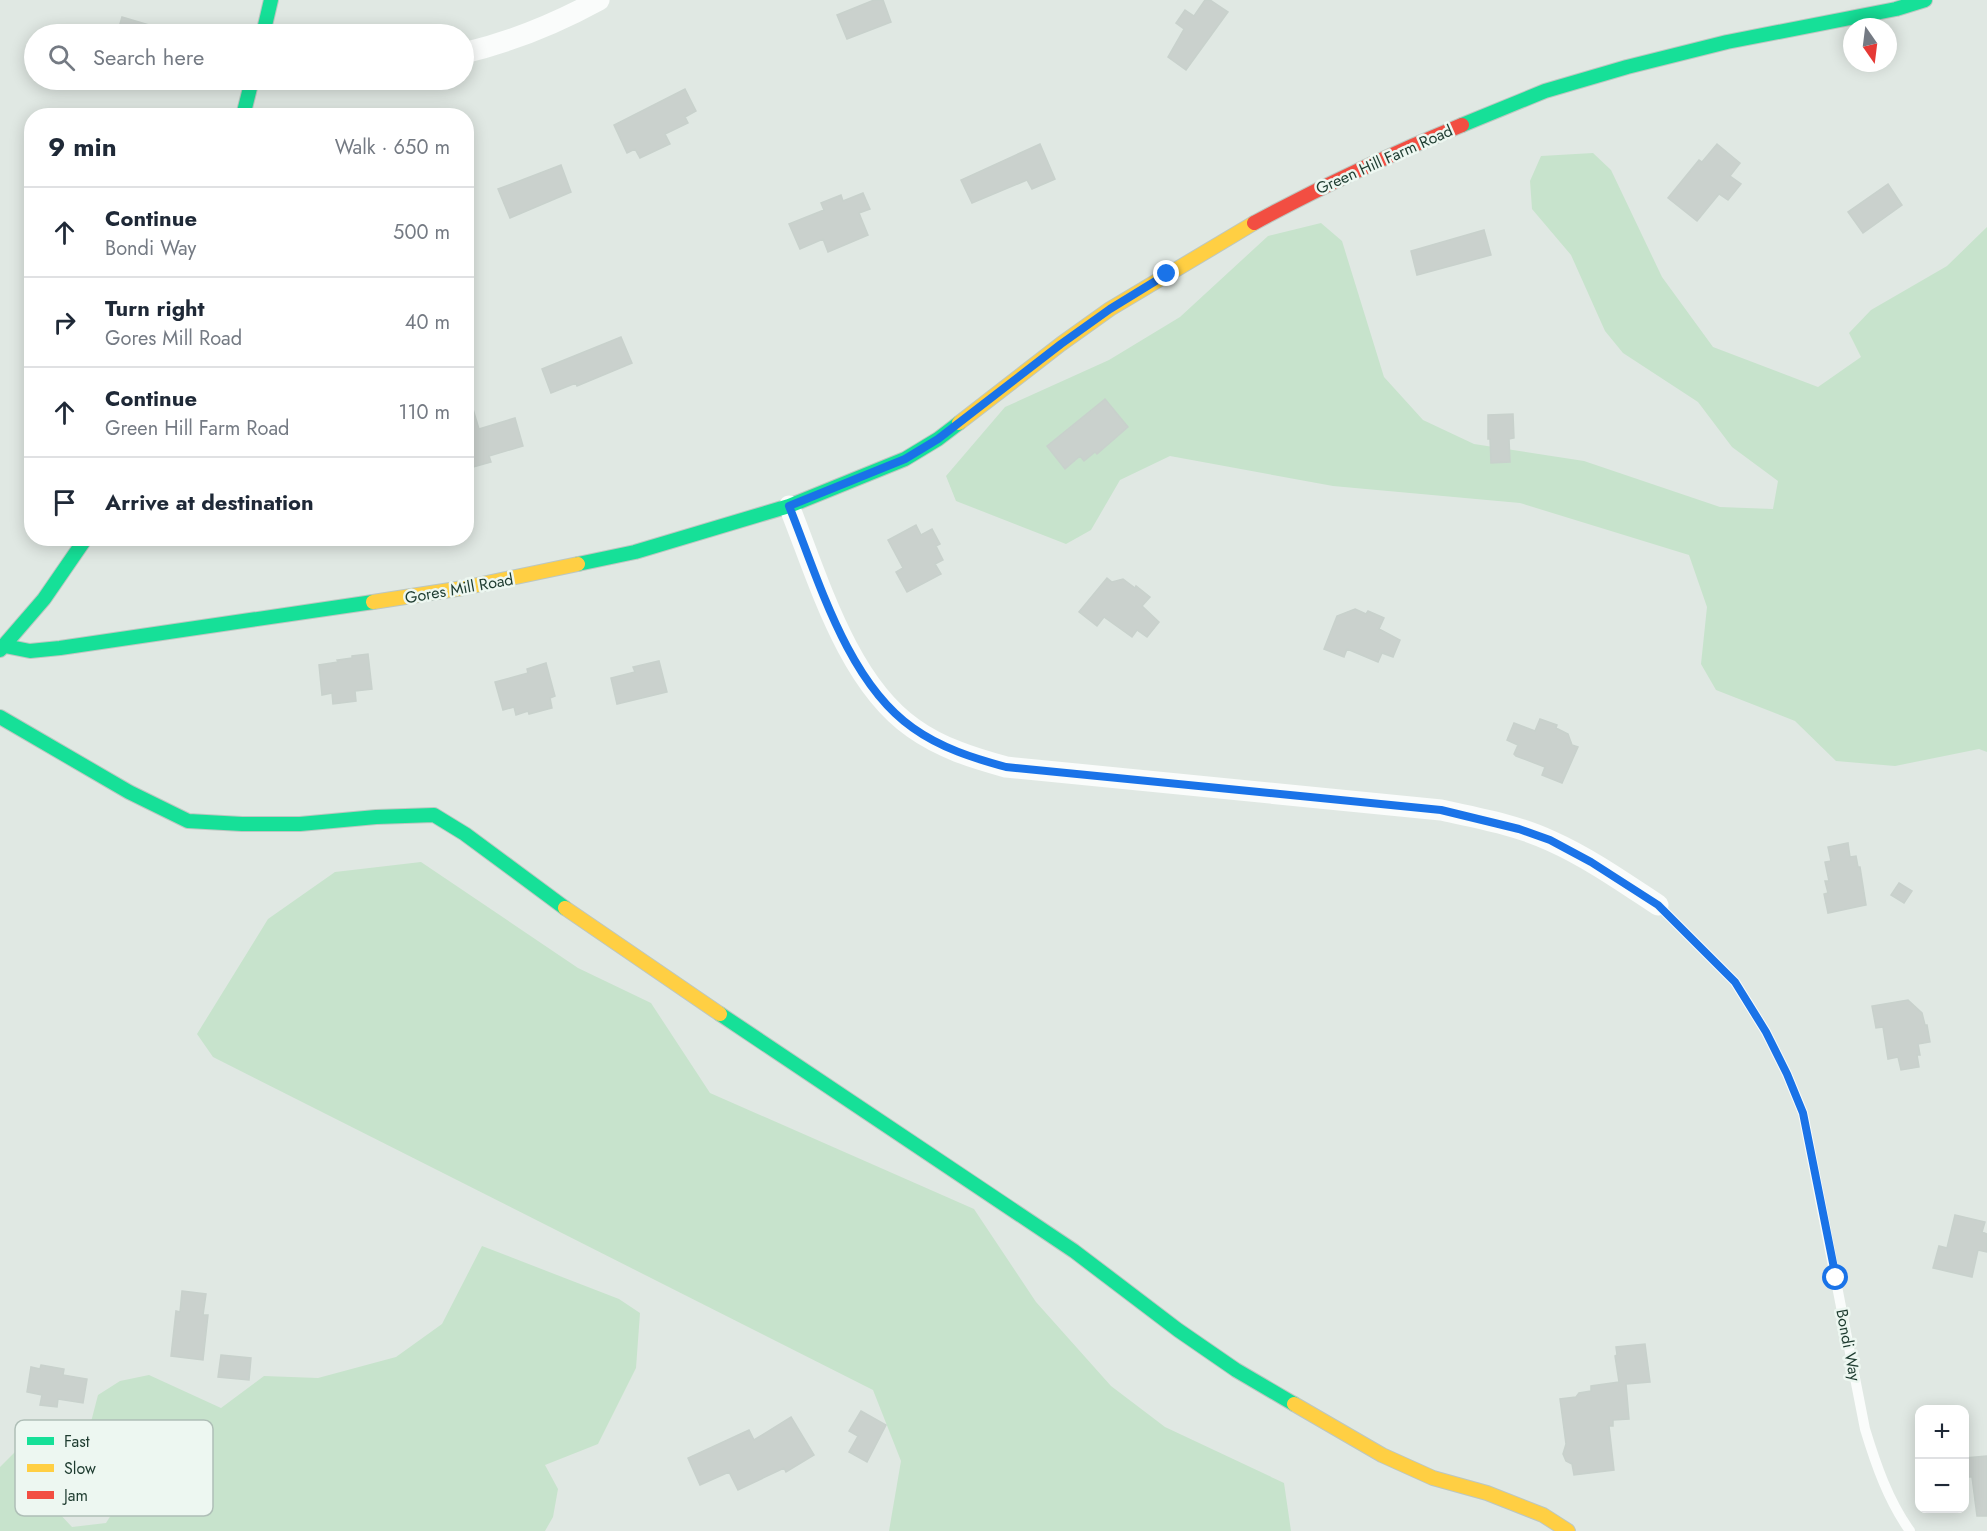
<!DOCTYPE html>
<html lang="en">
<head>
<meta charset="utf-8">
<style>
	:root { --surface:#fff; --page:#f2f2f3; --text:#1f2937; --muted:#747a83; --line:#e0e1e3 }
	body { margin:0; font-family:Jost,sans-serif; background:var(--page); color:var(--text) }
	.controls { position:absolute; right:18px; bottom:18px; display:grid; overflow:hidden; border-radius:12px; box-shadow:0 3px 15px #0003 }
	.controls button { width:54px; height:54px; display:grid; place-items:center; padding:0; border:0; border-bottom:2px solid var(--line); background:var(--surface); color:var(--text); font:30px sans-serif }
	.compass { position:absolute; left:1843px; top:18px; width:54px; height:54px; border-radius:50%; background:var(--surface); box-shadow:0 3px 15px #0003; rotate:166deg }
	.stop { position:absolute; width:18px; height:18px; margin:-14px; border:4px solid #1a73e8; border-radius:50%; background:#fff }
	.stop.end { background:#1a73e8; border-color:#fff; box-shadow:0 2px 6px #0008 }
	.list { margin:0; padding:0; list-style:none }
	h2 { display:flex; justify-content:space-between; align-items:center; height:78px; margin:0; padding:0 24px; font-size:26px }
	h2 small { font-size:20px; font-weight:400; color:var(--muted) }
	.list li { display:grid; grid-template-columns:39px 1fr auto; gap:18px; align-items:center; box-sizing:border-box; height:90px; padding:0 24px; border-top:2px solid var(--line) }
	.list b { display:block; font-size:22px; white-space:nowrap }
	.list p { margin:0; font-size:20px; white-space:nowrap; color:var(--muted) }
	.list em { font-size:20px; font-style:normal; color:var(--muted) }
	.icon { flex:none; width:33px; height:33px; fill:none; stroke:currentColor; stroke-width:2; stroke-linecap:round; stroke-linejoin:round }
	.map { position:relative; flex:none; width:1987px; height:1531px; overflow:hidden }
	.search { position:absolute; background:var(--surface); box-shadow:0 3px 15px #0003; left:24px; top:24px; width:450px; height:66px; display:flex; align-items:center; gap:15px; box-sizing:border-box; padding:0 21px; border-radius:33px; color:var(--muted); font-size:22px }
	.panel { position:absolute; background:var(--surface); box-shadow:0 3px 15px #0003; left:24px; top:108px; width:450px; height:438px; border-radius:24px }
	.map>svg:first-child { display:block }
	.green { fill:#c7e3cc }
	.building { fill:#cad1cd; stroke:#c8d1cc; stroke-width:1.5 }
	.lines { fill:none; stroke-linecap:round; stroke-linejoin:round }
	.fast-casing { stroke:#bcc7c1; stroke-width:16 }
	.slow-casing { stroke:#bcc7c1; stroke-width:16 }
	.jam-casing { stroke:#bcc7c1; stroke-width:16 }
	.lane { stroke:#fafcfb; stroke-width:10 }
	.street { stroke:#fafcfb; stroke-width:21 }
	.fast { stroke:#16e098; stroke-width:14 }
	.slow { stroke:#ffcf43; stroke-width:14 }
	.jam { stroke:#f24e42; stroke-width:14 }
	.route { stroke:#1a73e8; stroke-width:8 }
	.labels { text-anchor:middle; stroke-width:5; stroke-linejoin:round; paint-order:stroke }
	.street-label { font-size:16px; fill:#1d3b2f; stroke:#edf7f1 }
	.key { fill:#edf7f1; stroke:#afbfb7; stroke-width:1.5 }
	.key-label { font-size:16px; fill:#1d3b2f }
</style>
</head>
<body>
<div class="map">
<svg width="1987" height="1531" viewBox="0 0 1987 1531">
	<rect width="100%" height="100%" fill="#e0e8e3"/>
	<path class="green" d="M1593,153L1611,170L1662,277L1713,347L1818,387L1861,357L1849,333L1871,310L1947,266L1987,227V752L1979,749L1895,766L1836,761L1795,721L1716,690L1701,664L1707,607L1689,555L1520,503L1333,486L1170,456L1120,480L1091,530L1066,544L956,501L946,476L1005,407L1109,360L1180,317L1268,236L1321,223L1342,241L1384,377L1423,420L1474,444L1584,461L1720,507L1773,509L1778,481L1732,447L1698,402L1623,353L1605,331L1571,255L1532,209L1530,181L1541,156Z
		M421,862L578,968L651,1003L710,1093L974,1209L1036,1302L1111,1386L1165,1427L1284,1483L1291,1531H889L901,1461L873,1390L213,1057L197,1034L268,919L335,872Z
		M482,1246L619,1299L640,1313L636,1368L598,1444L545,1465L558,1489L553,1517L545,1531H0V1467L17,1450L41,1494L72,1527L106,1523L126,1491L96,1449L91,1422L98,1395L120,1381L149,1375L221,1408L264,1376L318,1378L396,1357L442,1324Z"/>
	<path class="building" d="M874,0H883L891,22L847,39L837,15Z
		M1205,0H1210L1228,12L1186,70L1168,57L1184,29L1176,23L1185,10L1194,16Z
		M122,17L166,30L165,34H117Z
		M685,89L696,111L685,117L688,123L665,134L670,144L640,158L635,149L627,153L614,125Z
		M1040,144L1055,179L1032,189L1027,180L972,203L961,180Z
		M1717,144L1740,163L1730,176L1741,184L1728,200L1719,194L1697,221L1668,198L1699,160L1702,162Z
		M561,165L571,192L510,218L498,189Z
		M1888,184L1902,205L1863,233L1848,212Z
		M863,193L870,209L859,213L868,235L828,252L823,239L800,249L789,224L824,210L821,203L841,195L843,201Z
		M1484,230L1491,255L1417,275L1411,251Z
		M621,337L632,363L577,386L576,383L551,393L542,369Z
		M470,399L479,429L515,418L523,446L489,456L491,462L466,469V400Z
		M1105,399L1128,427L1097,454L1095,452L1084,461L1080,456L1065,469L1047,446Z
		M1513,414L1514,438L1509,439L1510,462L1491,463L1490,439H1488V415Z
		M916,525L921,535L932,529L940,544L936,546L943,560L935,564L941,574L907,592L896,572L903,568L888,540Z
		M1107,578L1112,582L1123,579L1135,588L1136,586L1150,597L1142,606L1159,622L1147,637L1137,630L1132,637L1104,617L1097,626L1079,612Z
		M1355,609L1366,614L1368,611L1384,618L1379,629L1400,640L1393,657L1382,653L1378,662L1347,649L1344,657L1324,649L1337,616Z
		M368,654L372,689L355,691L356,701L333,704L332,693L322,695L319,665L338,662L337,660L352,658V656Z
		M659,661L667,692L617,704L611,678L635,672L633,667Z
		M546,663L555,696L550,698L552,708L529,714L528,711L516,715L514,707L503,710L495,682L528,673L527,669Z
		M1540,719L1557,725L1556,728L1568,734L1572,745L1578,747L1562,783L1542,775L1545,767L1516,756L1514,754L1518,745L1507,740L1514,723L1535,731Z
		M1848,843L1850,857L1856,856L1858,867H1860L1866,905L1828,913L1824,894L1828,893L1825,881H1829L1825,862L1831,861L1828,847Z
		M1899,883L1912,891L1904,903L1891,895Z
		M1908,1000L1922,1013L1925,1025H1927L1930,1042L1918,1044L1920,1055H1917L1919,1067L1901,1070L1898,1057L1888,1059L1883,1027L1876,1028L1872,1006Z
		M1955,1215L1985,1222L1982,1232L1987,1234V1252L1978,1250L1972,1277L1933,1268L1939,1246L1947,1248Z
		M182,1291L206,1294L203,1315H208L203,1360L171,1356L176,1311L180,1312Z
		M1645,1344L1650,1382L1626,1384L1629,1419L1613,1420V1426H1609L1614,1470L1574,1475L1572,1464L1566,1461L1563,1454L1566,1444L1560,1399L1576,1397L1579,1393L1591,1391V1386L1619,1382L1615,1356L1617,1355L1616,1347Z
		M221,1355L251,1358L249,1380L218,1377Z
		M41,1365L64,1369L63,1375L87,1379L83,1403L58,1399L57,1407L40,1405L42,1395L27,1392L31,1367L40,1369Z
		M861,1411L886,1425L867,1462L849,1452L858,1436L849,1431Z
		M791,1417L814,1455L786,1472L784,1468L738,1490L729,1472L700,1485L688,1458L749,1430L754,1440Z
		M1987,1456V1516H1977L1972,1477H1965V1458Z"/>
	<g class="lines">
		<g class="fast-casing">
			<path id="fast" d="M263,34L271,0
				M243,116L252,80
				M1462,125L1545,91L1627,67L1727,42L1896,9L1925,0
				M578,564L635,552L789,506L905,459L938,439L959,423
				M5,646L30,651L60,648L373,602
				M0,650L44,599L86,538
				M0,717L129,792L188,821L242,824H300L376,817L434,815L465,834L565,908
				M720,1014L1074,1251L1178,1330L1236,1370L1294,1404"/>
		</g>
		<g class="slow-casing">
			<path id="slow" d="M959,423L1061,344L1110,309L1254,223
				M373,602L463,588L578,564
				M565,908L720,1014
				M1294,1404L1382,1455L1433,1478L1487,1493L1543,1515L1568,1531"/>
		</g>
		<g class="jam-casing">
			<path id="jam" d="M1254,223C1322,186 1391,154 1462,125"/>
		</g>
		<path class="lane" d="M1658,905L1735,982L1766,1032L1787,1074L1803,1113L1865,1429C1876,1465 1888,1500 1910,1531"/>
		<path class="street" d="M464,53C510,42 557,23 599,0
			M789,506C818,578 847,682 913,728C941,748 973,758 1006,767L1441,810C1478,818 1517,825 1551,841C1589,858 1623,882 1658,905"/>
		<use href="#fast" class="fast"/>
		<use href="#slow" class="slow"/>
		<use href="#jam" class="jam"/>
	</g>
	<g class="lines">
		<path class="route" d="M1167,274L1110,309L1061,344L938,439L905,459L789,506C818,578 847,682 913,728C941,748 973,758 1006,767L1441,810L1519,829L1550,840L1591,862L1658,905L1735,982L1766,1032L1787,1074L1803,1113L1836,1278"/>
	</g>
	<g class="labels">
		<g class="street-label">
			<text transform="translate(1384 159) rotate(-24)" y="6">Green Hill Farm Road</text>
			<text transform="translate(459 588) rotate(-10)" y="6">Gores Mill Road</text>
			<text transform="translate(1849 1345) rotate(79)" y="6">Bondi Way</text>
		</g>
	</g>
	<rect x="15" y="1420" width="198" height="96" rx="9" class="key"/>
	<rect x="27" y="1437" width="27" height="8" fill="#16e098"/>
	<rect x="27" y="1464" width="27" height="8" fill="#ffcf43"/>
	<rect x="27" y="1491" width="27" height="8" fill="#f24e42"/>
	<g class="key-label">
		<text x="64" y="1447">Fast</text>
		<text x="64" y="1474">Slow</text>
		<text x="64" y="1501">Jam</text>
	</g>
</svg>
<div class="controls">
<button>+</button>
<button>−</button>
</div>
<svg class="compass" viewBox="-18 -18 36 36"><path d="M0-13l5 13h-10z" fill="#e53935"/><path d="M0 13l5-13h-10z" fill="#747a83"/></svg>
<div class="stop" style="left:1836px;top:1278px"></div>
<div class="stop end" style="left:1167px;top:274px"></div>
<div class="search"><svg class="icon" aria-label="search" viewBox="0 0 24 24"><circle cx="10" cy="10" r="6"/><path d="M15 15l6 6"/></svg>Search here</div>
<section class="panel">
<h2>9 min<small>Walk · 650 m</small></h2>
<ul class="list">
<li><svg class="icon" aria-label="ahead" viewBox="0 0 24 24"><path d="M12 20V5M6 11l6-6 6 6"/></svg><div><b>Continue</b><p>Bondi Way</p></div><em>500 m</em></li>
<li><svg class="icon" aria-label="right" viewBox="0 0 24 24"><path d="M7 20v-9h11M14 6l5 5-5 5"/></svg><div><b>Turn right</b><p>Gores Mill Road</p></div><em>40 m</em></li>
<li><svg class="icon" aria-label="ahead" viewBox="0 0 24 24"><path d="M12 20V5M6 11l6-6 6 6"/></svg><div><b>Continue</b><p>Green Hill Farm Road</p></div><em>110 m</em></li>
<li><svg class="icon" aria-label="arrive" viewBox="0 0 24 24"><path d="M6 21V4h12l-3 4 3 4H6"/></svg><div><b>Arrive at destination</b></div></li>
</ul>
</section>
</div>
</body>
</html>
